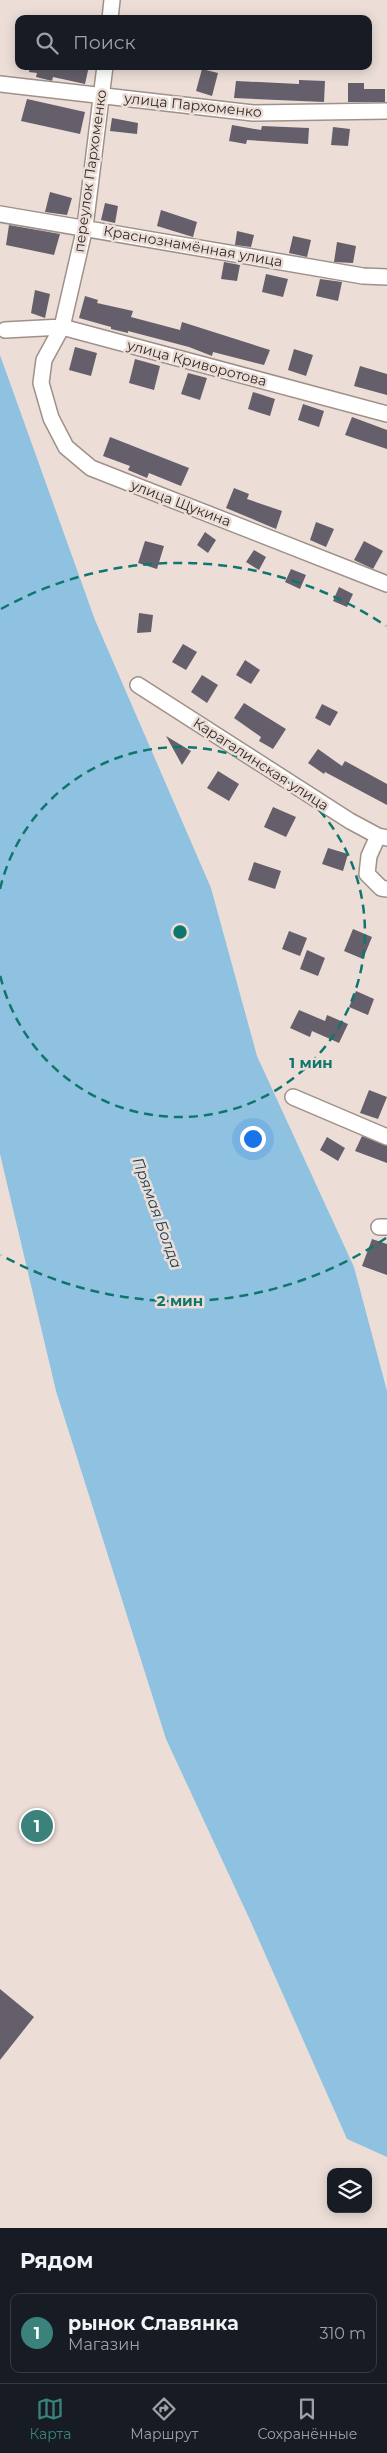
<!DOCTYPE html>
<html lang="ru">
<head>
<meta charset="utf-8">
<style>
	:root { --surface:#171b24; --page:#242831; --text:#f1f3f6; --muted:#9ea1a6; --line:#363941; --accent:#3b827c }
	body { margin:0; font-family:Montserrat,sans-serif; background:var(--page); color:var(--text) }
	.controls { position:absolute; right:15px; bottom:15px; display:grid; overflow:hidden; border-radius:10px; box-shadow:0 2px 12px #0003 }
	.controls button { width:45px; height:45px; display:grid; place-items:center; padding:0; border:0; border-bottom:1px solid var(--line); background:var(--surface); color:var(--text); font:25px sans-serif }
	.you { position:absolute; left:252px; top:1138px; width:18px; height:18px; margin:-12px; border:4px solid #fff; border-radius:50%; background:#1a73e8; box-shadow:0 0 0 8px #1a73e833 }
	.badge { display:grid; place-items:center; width:32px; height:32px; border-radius:50%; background:var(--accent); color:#fff; font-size:16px; font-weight:700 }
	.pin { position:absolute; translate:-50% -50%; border:2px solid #fff; box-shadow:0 1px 5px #0006 }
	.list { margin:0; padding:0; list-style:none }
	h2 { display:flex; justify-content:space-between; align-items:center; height:65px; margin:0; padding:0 20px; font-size:21px }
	h2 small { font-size:16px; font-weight:400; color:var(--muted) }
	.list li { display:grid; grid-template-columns:32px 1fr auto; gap:15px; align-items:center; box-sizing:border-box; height:80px; margin:0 10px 10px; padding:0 10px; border:1px solid var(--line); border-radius:10px }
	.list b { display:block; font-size:19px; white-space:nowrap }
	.list p { margin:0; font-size:16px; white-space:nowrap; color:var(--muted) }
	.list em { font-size:16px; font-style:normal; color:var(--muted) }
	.icon { flex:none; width:28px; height:28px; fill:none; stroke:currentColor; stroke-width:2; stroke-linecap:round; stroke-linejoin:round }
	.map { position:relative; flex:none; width:387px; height:2228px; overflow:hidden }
	.search { position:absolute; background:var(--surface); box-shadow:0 2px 12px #0003; left:15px; right:15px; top:15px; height:55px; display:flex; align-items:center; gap:12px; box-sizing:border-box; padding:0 18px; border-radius:10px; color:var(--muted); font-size:19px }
	.sheet { height:155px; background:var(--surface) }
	nav { display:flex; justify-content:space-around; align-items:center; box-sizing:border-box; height:70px; border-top:1px solid var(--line); background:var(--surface); font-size:14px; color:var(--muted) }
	nav a { display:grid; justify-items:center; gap:2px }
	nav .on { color:var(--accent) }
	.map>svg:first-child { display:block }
	.water { fill:#8fc2e1 }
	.building { fill:#645f6a }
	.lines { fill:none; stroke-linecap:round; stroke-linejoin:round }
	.minor-casing { stroke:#9e918a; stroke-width:18 }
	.minor { stroke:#fff; stroke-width:15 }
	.ring { fill:none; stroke:#0f766e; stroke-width:2.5; stroke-dasharray:9 6 }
	.labels { text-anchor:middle; stroke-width:5; stroke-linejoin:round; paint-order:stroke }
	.street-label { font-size:14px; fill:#302a28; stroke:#ecded7 }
	.water-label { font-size:15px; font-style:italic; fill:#0f3a50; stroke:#ecded7 }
	.centre { fill:#0f766e; stroke:#ecded7; stroke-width:2.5 }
	.ring-label { font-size:15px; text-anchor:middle; font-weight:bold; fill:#0f766e; stroke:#ecded7; stroke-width:5; stroke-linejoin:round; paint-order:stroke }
</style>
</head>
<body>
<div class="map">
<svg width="387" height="2228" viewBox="0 0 387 2228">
	<rect width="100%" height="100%" fill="#ecded7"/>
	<path class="water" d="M0,355L95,620L211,888L257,1056L354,1267L387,1391V2157L347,2139L250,1920L166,1739L56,1391L0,1154Z"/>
	<path class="building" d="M30,66H89L85,84L53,77L52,81L36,77L37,73L29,72Z
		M202,69L218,73L212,96L196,91Z
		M299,80L325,81L324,102L234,98L236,81L299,84Z
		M348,83H364V89H385V102H348Z
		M27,99L85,112L80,134L21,121Z
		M112,118L138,123L137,134L110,131Z
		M232,125L261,130L262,126L309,128L308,144L247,140L246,144L229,141Z
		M333,127L350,129L348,146L331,145Z
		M50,192L72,198L67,215L45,212Z
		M105,203L118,206L115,223L101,220Z
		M161,210L197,222L193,237L157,226Z
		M9,225L60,234L54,255L6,245Z
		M237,231L254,235L251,247L235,245Z
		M293,236L311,240L307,257L289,253Z
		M337,242L356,246L353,263L334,262Z
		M224,262L240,265L237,281L221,279Z
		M266,274L288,279L283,297L262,292Z
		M320,279L342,282L338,301L316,296Z
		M35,290L50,294L45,318L31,313Z
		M85,296L98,300L97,303L133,311L131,317L180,330L182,322L270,350L264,365L213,352L212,356L189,347L128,331V333L111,329V327L79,318Z
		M75,347L97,353L91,376L69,370Z
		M294,349L313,355L306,376L288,370Z
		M135,359L160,366L154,390L129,383Z
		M360,366L387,374V395L354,386Z
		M188,373L207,378L200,400L181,394Z
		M253,392L275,399L270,416L248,409Z
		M303,404L324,411L319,427L298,420Z
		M352,417L387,430V449L345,435Z
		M110,437L189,468L181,486L149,473L147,478L128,470L130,466L103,456Z
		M234,488L249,494L247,499L282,511L276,529L226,508Z
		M316,522L334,529L326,547L310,540Z
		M205,532L216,540L208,553L197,545Z
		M145,541L164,546L157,569L138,563Z
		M364,541L383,551L373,569L354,560Z
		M254,550L266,557L259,570L246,562Z
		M291,569L306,575L300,589L285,582Z
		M339,587L353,594L347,607L333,601Z
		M139,613L153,615L151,632L137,633Z
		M183,644L197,652L186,670L172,662Z
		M245,660L260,670L251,684L236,675Z
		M202,675L218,685L207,703L191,692Z
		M244,703L286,729L273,749L259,741L261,737L234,718Z
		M322,704L338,712L330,726L315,718Z
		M166,736L191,751L182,765Z
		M318,749L342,766L345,761L387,784V805L325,772L324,774L308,763Z
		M218,771L239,784L229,801L207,788Z
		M273,807L296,817L286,837L264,827Z
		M328,848L348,854L343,871L322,864Z
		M254,862L281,871L275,889L248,880Z
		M353,929L372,937L363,959L344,951Z
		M289,931L307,938L300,956L282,949Z
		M307,950L325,958L318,976L300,969Z
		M356,991L374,999L368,1015L349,1007Z
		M299,1010L325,1021L327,1015L348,1024L339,1043L312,1031L310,1037L290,1028Z
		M369,1090L387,1097L378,1119L360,1113Z
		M362,1136L387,1146V1163L355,1151Z
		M327,1137L345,1148L338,1161L320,1150Z
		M372,1239L387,1244V1275L362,1266Z
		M0,1989L34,2017L0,2060Z"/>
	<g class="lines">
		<g class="minor-casing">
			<path id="minor" d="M110,19L112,0
				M105,66L85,227L62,327L44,360L41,383L51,418L66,447L91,468L387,584
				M0,84L253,113L387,111
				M0,214L363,276L387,277
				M5,330L62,327L387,414
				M138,685L350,821L378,836L387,838
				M378,836L369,856L367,874L381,888L387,889
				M293,1097L387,1137
				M379,1227H387"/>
		</g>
		<use href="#minor" class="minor"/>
	</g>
	<g class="ring">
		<path d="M0 889A185 185 0 1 1 0 975"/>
		<path d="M386 1238A369 369 0 0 1 1 1255M1 609A369 369 0 0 1 386 626"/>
	</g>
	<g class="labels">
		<g class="street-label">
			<text transform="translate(193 105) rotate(6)" y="5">улица Пархоменко</text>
			<text transform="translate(90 171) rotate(-82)" y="5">переулок Пархоменко</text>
			<text transform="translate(193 246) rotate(10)" y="5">Краснознамённая улица</text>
			<text transform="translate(197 363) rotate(15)" y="5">улица Криворотова</text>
			<text transform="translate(181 503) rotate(21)" y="5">улица Щукина</text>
			<text transform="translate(261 764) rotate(33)" y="5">Карагалинская улица</text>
		</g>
		<g class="water-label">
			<text transform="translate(157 1213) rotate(70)" y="5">Прямая Болда</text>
		</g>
	</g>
	<circle cx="180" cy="932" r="8" class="centre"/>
	<g class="ring-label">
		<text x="311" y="1068">1 мин</text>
		<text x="180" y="1306">2 мин</text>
	</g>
</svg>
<div class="controls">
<button><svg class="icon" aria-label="layers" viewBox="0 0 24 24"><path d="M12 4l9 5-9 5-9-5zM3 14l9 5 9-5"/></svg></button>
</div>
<div class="you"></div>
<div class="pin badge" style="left:37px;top:1826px">1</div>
<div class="search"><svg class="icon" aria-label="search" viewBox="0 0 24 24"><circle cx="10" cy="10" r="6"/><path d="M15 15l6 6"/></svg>Поиск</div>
</div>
<section class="sheet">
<h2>Рядом<small></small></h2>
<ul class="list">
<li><span class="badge">1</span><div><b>рынок Славянка</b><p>Магазин</p></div><em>310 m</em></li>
</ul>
</section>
<nav>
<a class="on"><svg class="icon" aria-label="map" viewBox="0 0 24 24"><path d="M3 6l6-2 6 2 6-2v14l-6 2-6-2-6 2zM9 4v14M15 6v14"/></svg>Карта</a>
<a><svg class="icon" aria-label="directions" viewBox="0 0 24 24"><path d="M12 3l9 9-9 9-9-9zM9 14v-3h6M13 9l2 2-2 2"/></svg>Маршрут</a>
<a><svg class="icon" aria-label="saved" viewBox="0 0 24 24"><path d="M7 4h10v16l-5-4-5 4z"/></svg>Сохранённые</a>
</nav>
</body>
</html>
